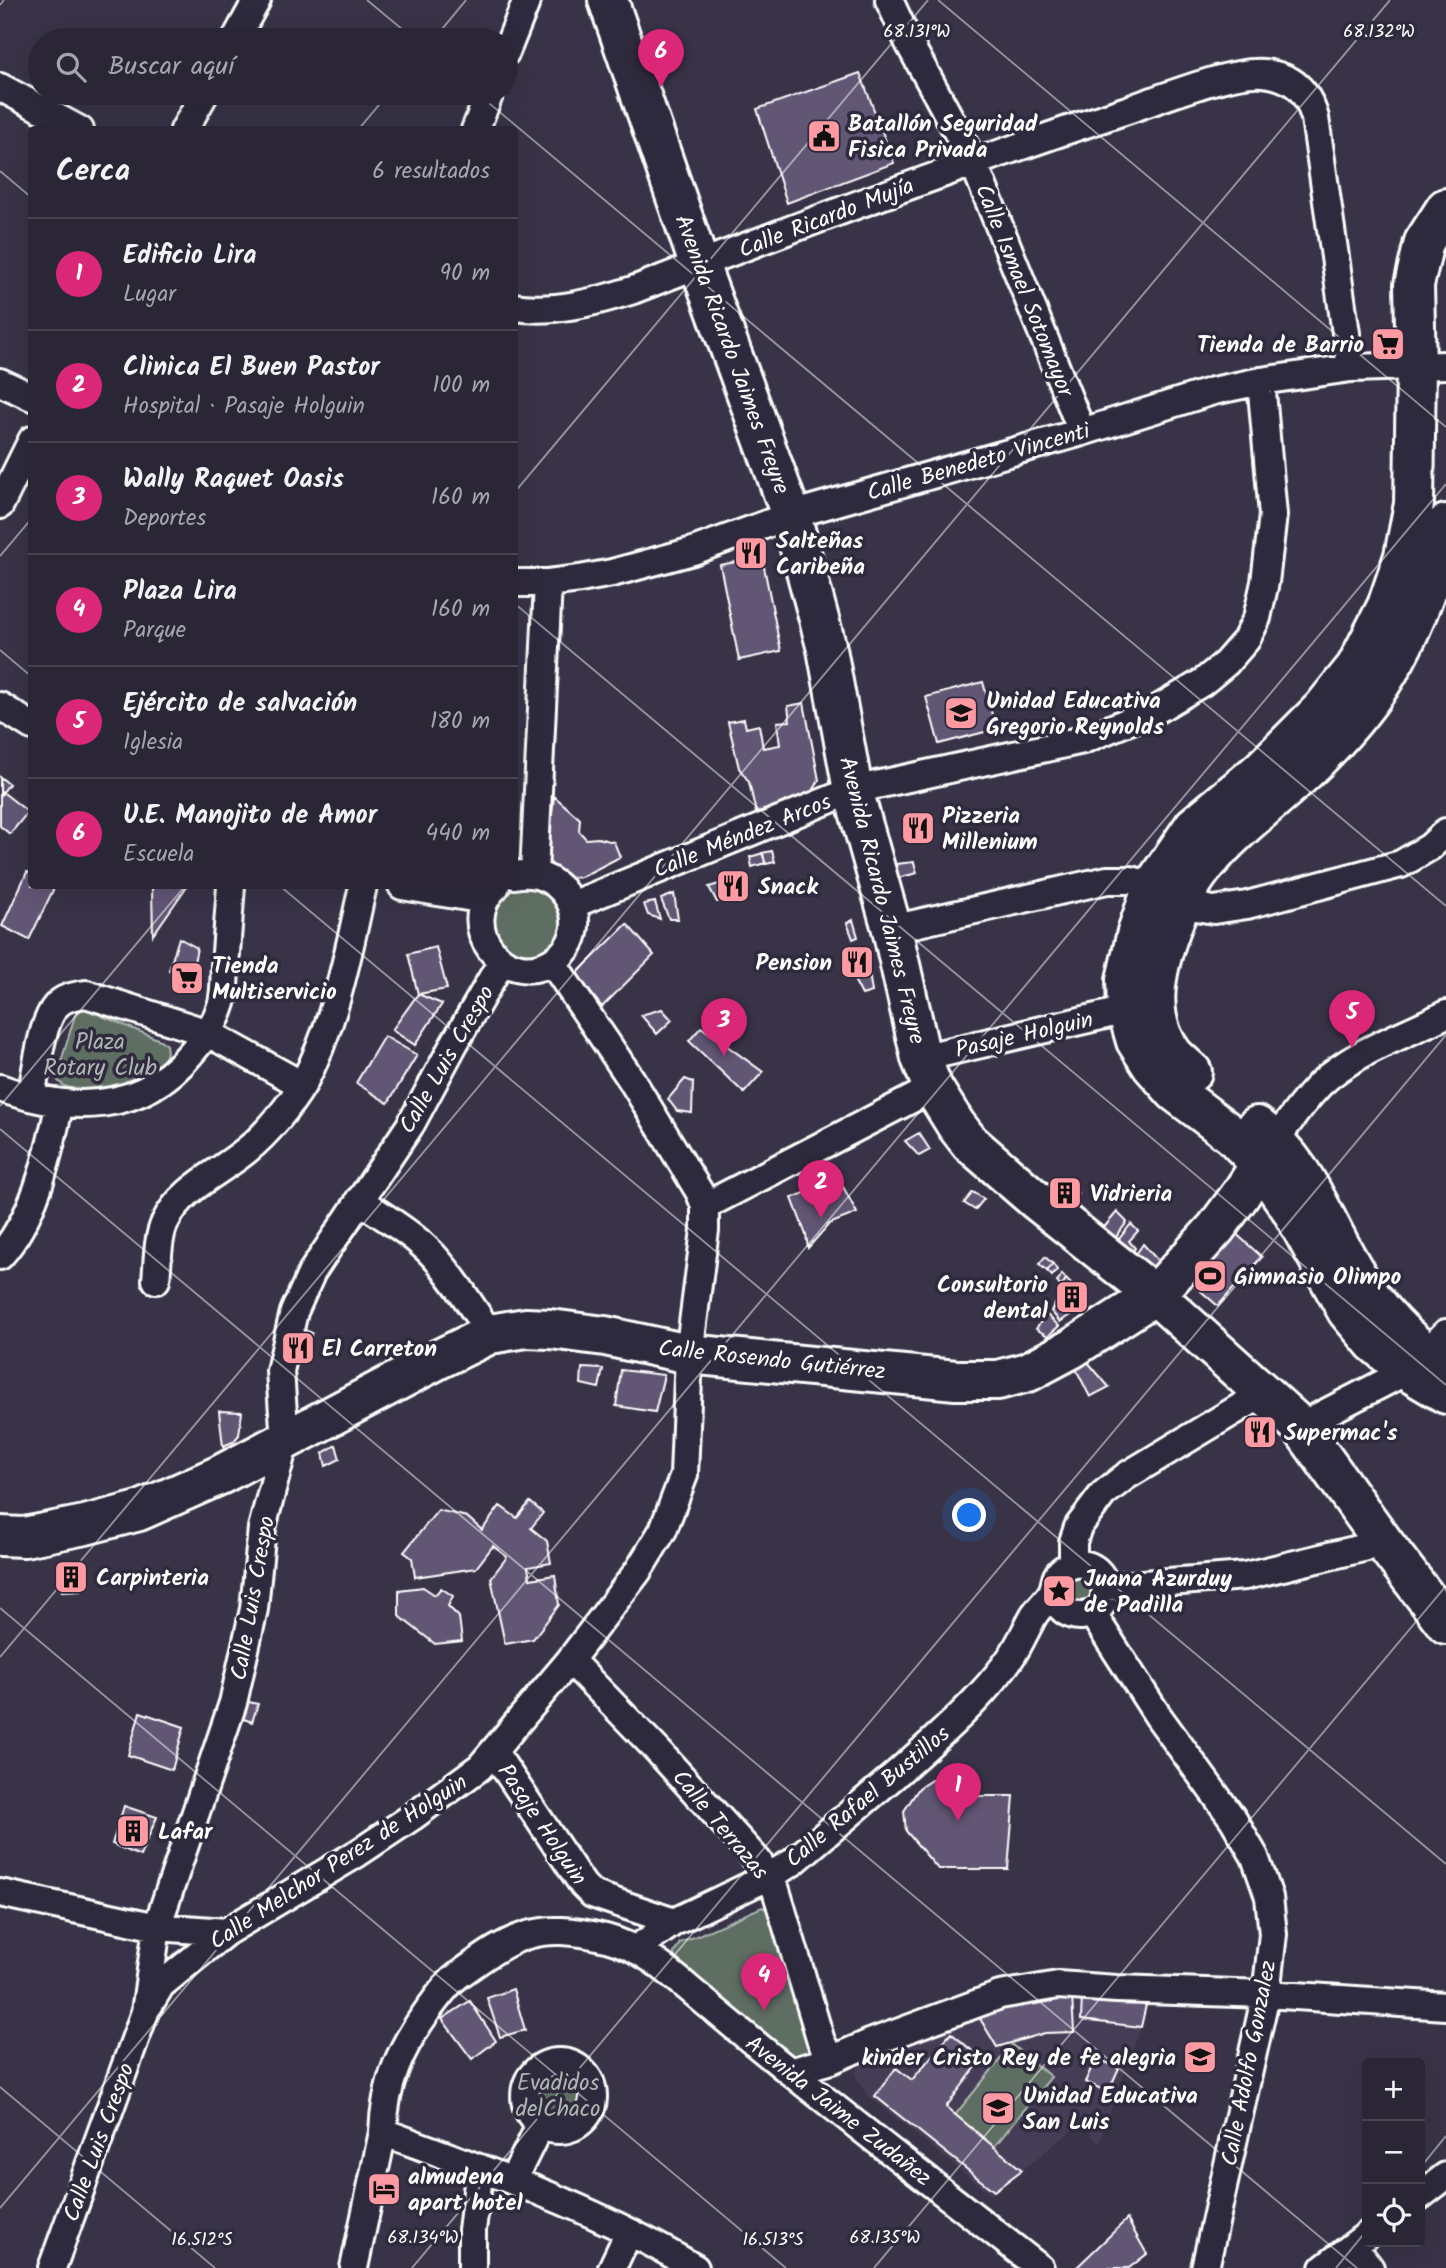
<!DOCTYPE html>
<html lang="es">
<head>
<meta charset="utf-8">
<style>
	:root { --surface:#2b2636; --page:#332e3e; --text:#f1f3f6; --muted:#a6a5ad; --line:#474351; --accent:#db2777 }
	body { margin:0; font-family:Kalam,sans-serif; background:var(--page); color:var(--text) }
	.controls { position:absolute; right:21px; bottom:21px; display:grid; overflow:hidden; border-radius:7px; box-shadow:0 7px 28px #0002 }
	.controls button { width:63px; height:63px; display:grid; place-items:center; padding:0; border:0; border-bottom:2px solid var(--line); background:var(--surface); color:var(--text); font:35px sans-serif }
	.you { position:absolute; left:970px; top:1516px; width:24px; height:24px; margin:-18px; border:5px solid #fff; border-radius:50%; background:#1a73e8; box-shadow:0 0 0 10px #1a73e833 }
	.badge { display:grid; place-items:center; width:46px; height:46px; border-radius:50%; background:var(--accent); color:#fff; font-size:23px; font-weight:700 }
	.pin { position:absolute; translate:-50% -58px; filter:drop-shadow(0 2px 4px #0008) }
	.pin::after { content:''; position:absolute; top:37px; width:24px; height:21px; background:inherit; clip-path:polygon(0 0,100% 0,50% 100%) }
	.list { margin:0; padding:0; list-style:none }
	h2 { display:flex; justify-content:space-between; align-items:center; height:91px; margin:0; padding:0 28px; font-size:30px }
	h2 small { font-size:23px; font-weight:400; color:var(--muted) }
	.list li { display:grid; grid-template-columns:46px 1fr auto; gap:21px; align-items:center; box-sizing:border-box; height:112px; padding:0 28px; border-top:2px solid var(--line) }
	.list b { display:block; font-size:26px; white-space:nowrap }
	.list p { margin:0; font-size:23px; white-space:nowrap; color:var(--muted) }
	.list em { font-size:23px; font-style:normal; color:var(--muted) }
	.icon { flex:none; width:38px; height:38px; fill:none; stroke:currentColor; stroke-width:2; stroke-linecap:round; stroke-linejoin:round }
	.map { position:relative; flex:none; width:1446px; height:2268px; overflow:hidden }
	.search { position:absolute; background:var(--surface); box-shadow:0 7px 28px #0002; left:28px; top:28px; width:490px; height:77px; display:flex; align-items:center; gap:18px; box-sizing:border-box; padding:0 24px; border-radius:38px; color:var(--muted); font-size:26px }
	.panel { position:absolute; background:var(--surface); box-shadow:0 7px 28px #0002; left:28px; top:126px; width:490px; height:763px; border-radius:7px }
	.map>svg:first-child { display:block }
	.built { fill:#453e55 }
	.green { fill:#5e6e64; stroke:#aeb6b2; stroke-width:2 }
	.building { fill:#625774; stroke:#fff; stroke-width:2 }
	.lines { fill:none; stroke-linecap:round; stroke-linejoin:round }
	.street-casing { stroke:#fff; stroke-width:32 }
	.secondary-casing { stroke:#fff; stroke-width:44 }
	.primary-casing { stroke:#fff; stroke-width:44 }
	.street { stroke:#2f2a3d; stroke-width:26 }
	.secondary { stroke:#2f2a3d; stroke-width:38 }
	.primary { stroke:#2f2a3d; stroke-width:38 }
	.ticks { fill:none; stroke:#fff; stroke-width:2; stroke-opacity:0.45 }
	.labels { text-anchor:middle; stroke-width:7; stroke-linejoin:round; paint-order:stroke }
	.poi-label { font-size:23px; font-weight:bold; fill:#fff; stroke:#2f2a3d; text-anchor:start }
	.street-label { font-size:23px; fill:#fff; stroke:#2f2a3d }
	.park-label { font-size:23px; fill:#aeb6b2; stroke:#2f2a3d }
	.ticks-label { font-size:18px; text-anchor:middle; fill:#fff; stroke:#2f2a3d; stroke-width:7; stroke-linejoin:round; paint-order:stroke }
</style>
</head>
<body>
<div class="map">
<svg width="1446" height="2268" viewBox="0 0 1446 2268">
	<rect width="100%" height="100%" fill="#393348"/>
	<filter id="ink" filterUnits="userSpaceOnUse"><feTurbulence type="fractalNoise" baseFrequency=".0143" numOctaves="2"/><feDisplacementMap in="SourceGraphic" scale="14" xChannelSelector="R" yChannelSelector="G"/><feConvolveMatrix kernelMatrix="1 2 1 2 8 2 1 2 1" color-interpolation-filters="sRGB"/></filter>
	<g filter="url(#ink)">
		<path class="built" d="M1082,1996L1146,2005L1138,2035L1099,2143L1081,2123L991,2195L866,2094L856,2077V2070L862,2062L979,2017L1025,2001Z"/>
		<path class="green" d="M492 921a35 35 0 1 1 70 0a35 35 0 1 1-70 0Z
			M83,1008L160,1040L166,1044L167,1053L164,1060L148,1074L118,1089L81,1091L64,1086L56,1079L75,1015Z
			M1080,1569L1100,1592L1081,1609L1060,1589Z
			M762,1907L779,1915L815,2044L810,2053L785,2062L675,1964L674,1953L680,1943Z
			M1012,2045L1051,2077L994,2147L955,2115Z
			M533 2095a25 25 0 1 1 50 0a25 25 0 1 1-50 0Z"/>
		<path class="building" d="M860,73L894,163L787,203L757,109Z
			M762,557L781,651L739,660L720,565Z
			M983,682L996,729L939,744L926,697Z
			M804,703L819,780L816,786L812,792L756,813L749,782L739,768L728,722L744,719L746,728L759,725L763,748L780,745L777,722L790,721L788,706Z
			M0,777L9,784L0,796Z
			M0,790L28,812L10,834L0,826Z
			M554,796L580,819L579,831L586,839L598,838L614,842L620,857L581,877L567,878L547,860Z
			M772,851L775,862L766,864L762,853Z
			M763,853L765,863L752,867L750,857Z
			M914,862L917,873L898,878L896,864Z
			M27,872L32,874V886H55L29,940L2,926Z
			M733,876L741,891L733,896L724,880Z
			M719,884L724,899L717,902L709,887Z
			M154,886H187L153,935L152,889Z
			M674,894L678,919H669L661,899Z
			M655,902L660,919L648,915L644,904Z
			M853,920L858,937L853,939L847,923Z
			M627,924L654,955L602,1007L576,974Z
			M179,938L197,948L192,972L169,970Z
			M436,947L447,989L418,994L408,954Z
			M864,950L868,966L851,974L845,958Z
			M868,966L872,992L862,995L851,974Z
			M418,994L442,1004L415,1045L392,1030Z
			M662,1009L672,1020L657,1034L641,1015Z
			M701,1027L763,1072L744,1093L689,1041Z
			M384,1036L417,1055L388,1103L356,1083Z
			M685,1079L693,1082L692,1113L677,1111L668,1099Z
			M919,1133L930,1150L919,1156L905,1141Z
			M839,1179L857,1213L829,1224L808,1248L806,1235L792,1198Z
			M1063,1179L1078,1193L1067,1206L1052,1192Z
			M973,1192L984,1199L975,1210L964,1203Z
			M1117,1212L1127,1222L1113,1241L1101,1231Z
			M1131,1224L1138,1231L1129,1241L1135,1248L1129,1258L1115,1244Z
			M1232,1230L1262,1257L1218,1306L1188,1280Z
			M1143,1244L1160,1263L1148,1276L1130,1263Z
			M1045,1257L1053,1264L1047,1271L1039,1264Z
			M1053,1264L1057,1270L1052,1276L1047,1271Z
			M1062,1274L1066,1279L1061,1287L1057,1282Z
			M1066,1279L1071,1284L1065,1292L1061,1287Z
			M1071,1284L1086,1302L1070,1315L1053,1307Z
			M1053,1307L1070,1315L1060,1322L1051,1311Z
			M1046,1314L1059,1326L1048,1336L1036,1329Z
			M298,1327L312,1333L302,1357L286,1355Z
			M1087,1361L1109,1387L1090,1397L1075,1367Z
			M582,1368L603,1369L599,1388L581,1384Z
			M621,1370L664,1375L655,1412L616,1406Z
			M219,1411L242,1412L239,1435L233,1442L223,1446Z
			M336,1445L340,1459L326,1466L323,1453Z
			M530,1502L543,1513L531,1528L547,1541L551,1563L528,1567L530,1579L555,1575L559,1605L533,1639L505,1644L491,1578L507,1557L493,1546L476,1568L415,1577L412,1558L404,1552L438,1510L467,1517L482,1530L500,1506L517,1518Z
			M61,1564H80L81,1590L62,1591Z
			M423,1587L435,1595L441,1588L453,1596L448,1606L459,1617L462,1641L435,1644L399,1616V1590Z
			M244,1701L258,1704L252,1722L241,1718Z
			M140,1712L184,1727L172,1770L128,1755Z
			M945,1771L957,1774L966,1796H1014L1008,1869H938L906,1831L904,1811L919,1788Z
			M124,1806L157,1817L140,1856L112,1844Z
			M513,1989L525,2030L500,2037L487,1998Z
			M1072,1996L1074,2032L1045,2033L997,2047L979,2017L1025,2001Z
			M1082,1996L1146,2005L1141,2027L1081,2020Z
			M470,2001L496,2041L472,2059L442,2019Z
			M951,2033L982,2059L946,2107L1022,2170L994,2191L875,2096L896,2068L912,2080Z
			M1096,2058L1119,2068L1108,2092L1085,2082Z
			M1127,2219L1147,2254L1129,2268H1076Z"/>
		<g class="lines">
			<g class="street-casing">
				<path id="street" d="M889,0L909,43L973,161L1082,432
					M235,40L257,0
					M506,52L527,0
					M0,87L80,130
					M184,130L205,93
					M475,130L490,93
					M514,307C555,313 595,302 633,290C794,227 956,167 1121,112C1155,101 1230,70 1263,73C1293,76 1307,90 1315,118L1351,368
					M0,382L32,397
					M0,505L32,440
					M514,583H548L580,579L612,573L693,551L791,515L1082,432L1213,391L1261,381L1351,368L1446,365
					M0,706L32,726
					M534,874L548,583
					M402,886L485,900
					M496,886C454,925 505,991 553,961C599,932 567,864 514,875
					M572,905L853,790L1083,740L1156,710L1203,682L1226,663L1246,640L1257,618L1265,582L1273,515L1261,381
					M892,929L1107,880H1131L1153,886L1196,907L1214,910L1247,905L1401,864L1430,847L1446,832
					M921,1058L1127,1010
					M0,1088C70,1113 141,1114 191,1053C204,1038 216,1023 222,1003C225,992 224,978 225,966C227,939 229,912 231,886
					M31,1097C36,1073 41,1023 56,1006C64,997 74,996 86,994L208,1033L302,1085
					M1276,1140C1289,1121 1303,1102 1319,1085C1354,1051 1404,1036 1446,1014
					M359,1200C384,1217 412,1233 433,1255C455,1279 472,1307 490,1334
					M705,1206L933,1088
					M0,1256C37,1214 48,1155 60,1103
					M156,1280C158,1262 157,1239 165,1222C181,1188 221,1172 248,1149C267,1134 291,1104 303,1084C336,1022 348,953 363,886
					M1300,1426L1407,1371L1446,1333
					M1073,1564V1542L1078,1527L1103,1494L1126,1476L1264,1393
					M1105,1587L1245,1576L1384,1543
					M1092,1613L1158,1716L1233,1819L1255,1857L1269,1897L1273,1934L1266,1994L1205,2268
					M570,1660L659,1752L758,1861L776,1890L821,2041L831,2060
					M494,1752L583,1885L592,1894L674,1922
					M0,1893L157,1927L226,1932
					M636,1949L674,1922L768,1877L793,1862C827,1833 861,1804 895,1775C924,1749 954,1724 980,1695C991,1683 1002,1670 1011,1657C1020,1644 1026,1629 1034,1615C1039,1607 1050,1598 1053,1590C1056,1582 1055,1576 1061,1571C1077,1556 1103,1566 1105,1587C1110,1622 1058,1628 1053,1590
					M149,2005L161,1985L226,1932L358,1853L412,1817L480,1767L570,1660L638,1571L663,1530L684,1475L689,1354L705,1230V1206L700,1193L631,1079L552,962
					M525 2096a34 34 0 1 1 68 0a34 34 0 1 1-68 0Z
					M790,2072L831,2060L870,2043L1000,1995L1058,1985L1117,1989L1266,1994L1446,2006
					M383,2132C490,2172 598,2209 695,2268
					M513,2180L540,2125
					M1420,2196L1446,2176
					M1353,2246L1370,2268
					M52,2268L145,2012L157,1927L233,1703L254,1609L262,1528L285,1441L280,1371L294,1312L312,1272L411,1124L454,1044L502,961
					M354,2268L383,2132C385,2083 400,2049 428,2010C438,1997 446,1984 460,1974C514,1935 537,1921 606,1938C644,1948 670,1973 699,1997C729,2022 759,2047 789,2071C872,2138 956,2202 1040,2268
					M472,2268V2230L480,2168
					M612,2268L629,2232
					M1324,2268L1367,2235"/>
			</g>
			<g class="secondary-casing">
				<path id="secondary" d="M1446,208L1424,242L1414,285L1416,367L1414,504L1404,556L1387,606L1356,667L1323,708L1261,770L1194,826L1153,886L1137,932L1126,980L1127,1010L1136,1041L1152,1066L1175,1092L1232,1135L1260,1164L1291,1209L1347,1311L1374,1343L1407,1371L1446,1394
					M1192,1072C1186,1066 1179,1061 1173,1054C1144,1017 1156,968 1171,928C1180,904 1190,882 1207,863C1239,825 1280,797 1315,762C1338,739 1362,712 1380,685C1412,636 1432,580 1446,524
					M1257,1126C1309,1166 1321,1216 1353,1269C1375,1306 1408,1345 1446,1366
					M0,1536L24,1537L85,1525L139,1511L220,1475L437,1360L490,1334L526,1328L550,1329L605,1336L689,1354L956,1380H998L1028,1372L1071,1349L1155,1295L1216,1228L1241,1194L1276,1140"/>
			</g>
			<g class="primary-casing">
				<path id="primary" d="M608,0L699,264L791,515L827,649L853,790L892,929L921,1058L933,1088L956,1125L970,1143L1037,1201L1155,1295L1300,1426L1384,1543L1446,1624"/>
			</g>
			<use href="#street" class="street"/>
			<use href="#secondary" class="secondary"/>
			<use href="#primary" class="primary"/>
		</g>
	</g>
	<path class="ticks" d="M367,0L415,40M938,0L1446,427M0,5L4,0M433,40L466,0M477,93L1446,906M358,130L389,93M0,171L32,198M514,493L928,0M0,556L32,518M514,603L1446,1385M0,650L32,677M280,886L1446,1864M0,1106L185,886M0,1129L1357,2268M0,1608L786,2268M0,1657L1390,0M0,2087L215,2268M1420,2168L1446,2136M0,2208L1446,484M412,2268L1446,1035M874,2268L1446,1586M1336,2268L1367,2230"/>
	<defs>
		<g id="civic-square" transform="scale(1.75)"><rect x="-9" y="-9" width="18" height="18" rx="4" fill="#ff9aa2" stroke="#2f2a3d"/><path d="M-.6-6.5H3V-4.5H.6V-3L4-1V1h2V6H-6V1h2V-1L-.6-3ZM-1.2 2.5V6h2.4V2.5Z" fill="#111"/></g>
		<g id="supermarket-square" transform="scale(1.75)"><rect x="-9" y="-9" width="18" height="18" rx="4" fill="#ff9aa2" stroke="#2f2a3d"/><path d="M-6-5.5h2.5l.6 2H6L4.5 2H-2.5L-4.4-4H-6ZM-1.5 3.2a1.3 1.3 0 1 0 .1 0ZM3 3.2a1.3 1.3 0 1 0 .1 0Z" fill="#111"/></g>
		<g id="restaurant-square" transform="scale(1.75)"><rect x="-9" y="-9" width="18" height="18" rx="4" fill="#ff9aa2" stroke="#2f2a3d"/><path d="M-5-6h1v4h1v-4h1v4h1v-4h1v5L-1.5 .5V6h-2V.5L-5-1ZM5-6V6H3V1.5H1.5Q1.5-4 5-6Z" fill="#111"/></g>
		<g id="school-square" transform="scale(1.75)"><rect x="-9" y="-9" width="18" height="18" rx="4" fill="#ff9aa2" stroke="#2f2a3d"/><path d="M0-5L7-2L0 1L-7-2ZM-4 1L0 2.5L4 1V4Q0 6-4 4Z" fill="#111"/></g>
		<g id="building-square" transform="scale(1.75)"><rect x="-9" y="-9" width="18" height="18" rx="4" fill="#ff9aa2" stroke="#2f2a3d"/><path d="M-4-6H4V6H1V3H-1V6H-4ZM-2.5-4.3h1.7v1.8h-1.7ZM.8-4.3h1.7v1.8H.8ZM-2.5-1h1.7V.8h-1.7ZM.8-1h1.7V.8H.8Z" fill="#111"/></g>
		<g id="stadium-square" transform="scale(1.75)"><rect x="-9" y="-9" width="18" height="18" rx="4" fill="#ff9aa2" stroke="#2f2a3d"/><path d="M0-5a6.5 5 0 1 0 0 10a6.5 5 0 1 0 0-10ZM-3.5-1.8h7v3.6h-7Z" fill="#111"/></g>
		<g id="sight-square" transform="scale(1.75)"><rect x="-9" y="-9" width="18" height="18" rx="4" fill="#ff9aa2" stroke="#2f2a3d"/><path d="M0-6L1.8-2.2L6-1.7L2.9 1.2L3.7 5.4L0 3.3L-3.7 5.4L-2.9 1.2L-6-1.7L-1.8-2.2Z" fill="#111"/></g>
		<g id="hotel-square" transform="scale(1.75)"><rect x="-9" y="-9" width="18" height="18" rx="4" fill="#ff9aa2" stroke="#2f2a3d"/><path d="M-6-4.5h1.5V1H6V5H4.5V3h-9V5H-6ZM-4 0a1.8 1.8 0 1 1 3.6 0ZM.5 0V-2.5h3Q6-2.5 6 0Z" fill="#111"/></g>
	</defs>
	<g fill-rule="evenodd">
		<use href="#civic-square" x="824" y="136"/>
		<use href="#supermarket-square" x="1388" y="344"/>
		<use href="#restaurant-square" x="751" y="553"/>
		<use href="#school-square" x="961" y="713"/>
		<use href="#restaurant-square" x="918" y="828"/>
		<use href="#restaurant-square" x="733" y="886"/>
		<use href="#restaurant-square" x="857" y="962"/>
		<use href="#supermarket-square" x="187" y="978"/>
		<use href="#building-square" x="1065" y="1193"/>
		<use href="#stadium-square" x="1210" y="1276"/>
		<use href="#building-square" x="1072" y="1297"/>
		<use href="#restaurant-square" x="298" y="1348"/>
		<use href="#restaurant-square" x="1260" y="1432"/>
		<use href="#building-square" x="71" y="1577"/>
		<use href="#sight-square" x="1059" y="1591"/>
		<use href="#building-square" x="133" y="1831"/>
		<use href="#school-square" x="1200" y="2057"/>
		<use href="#school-square" x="998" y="2108"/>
		<use href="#hotel-square" x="384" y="2189"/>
	</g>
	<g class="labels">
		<g class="poi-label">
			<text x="848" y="131">Batallón Seguridad<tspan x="848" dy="26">Fisica Privada</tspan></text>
			<text x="1364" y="352" text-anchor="end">Tienda de Barrio</text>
			<text x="776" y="548">Salteñas<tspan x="776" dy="26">Caribeña</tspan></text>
			<text x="986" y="708">Unidad Educativa<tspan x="986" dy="26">Gregorio Reynolds</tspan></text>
			<text x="942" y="823">Pizzeria<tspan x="942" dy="26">Millenium</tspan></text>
			<text x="758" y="894">Snack</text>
			<text x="832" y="970" text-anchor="end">Pension</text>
			<text x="212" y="973">Tienda<tspan x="212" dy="26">Multiservicio</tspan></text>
			<text x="1090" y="1201">Vidrieria</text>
			<text x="1234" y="1284">Gimnasio Olimpo</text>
			<text x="1048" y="1292" text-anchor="end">Consultorio<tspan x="1048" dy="26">dental</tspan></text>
			<text x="322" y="1356">El Carreton</text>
			<text x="1284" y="1440">Supermac's</text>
			<text x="96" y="1585">Carpinteria</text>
			<text x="1084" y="1586">Juana Azurduy<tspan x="1084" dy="26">de Padilla</tspan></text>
			<text x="158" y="1839">Lafar</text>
			<text x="1176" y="2065" text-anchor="end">kinder Cristo Rey de fe alegria</text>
			<text x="1023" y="2103">Unidad Educativa<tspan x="1023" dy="26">San Luis</tspan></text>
			<text x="408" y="2184">almudena<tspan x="408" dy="26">apart hotel</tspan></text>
		</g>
		<g class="street-label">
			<text transform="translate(826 217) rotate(-21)" y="8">Calle Ricardo Mujía</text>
			<text transform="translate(1025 290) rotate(68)" y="8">Calle Ismael Sotomayor</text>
			<text transform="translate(733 354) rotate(70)" y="8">Avenida Ricardo Jaimes Freyre</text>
			<text transform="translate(978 461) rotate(-16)" y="8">Calle Benedeto Vincenti</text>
			<text transform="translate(742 835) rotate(-22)" y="8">Calle Méndez Arcos</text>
			<text transform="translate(883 900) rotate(76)" y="8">Avenida Ricardo Jaimes Freyre</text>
			<text transform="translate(1024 1034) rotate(-13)" y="8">Pasaje Holguin</text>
			<text transform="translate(446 1059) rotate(-60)" y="8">Calle Luis Crespo</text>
			<text transform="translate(772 1359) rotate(6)" y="8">Calle Rosendo Gutiérrez</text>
			<text transform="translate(252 1598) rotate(-80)" y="8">Calle Luis Crespo</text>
			<text transform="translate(867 1796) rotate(-40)" y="8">Calle Rafael Bustillos</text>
			<text transform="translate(543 1824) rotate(56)" y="8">Pasaje Holguin</text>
			<text transform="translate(721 1824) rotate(50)" y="8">Calle Terrazas</text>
			<text transform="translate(338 1861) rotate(-33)" y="8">Calle Melchor Perez de Holguin</text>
			<text transform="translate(1248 2063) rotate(-79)" y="8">Calle Adolfo Gonzalez</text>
			<text transform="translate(839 2110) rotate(38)" y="8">Avenida Jaime Zudañez</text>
			<text transform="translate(98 2142) rotate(-70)" y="8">Calle Luis Crespo</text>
		</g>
		<g class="park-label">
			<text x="100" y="1049">Plaza<tspan x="100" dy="26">Rotary Club</tspan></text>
			<text x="558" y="2090">Evadidos<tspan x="558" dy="26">delChaco</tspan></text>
		</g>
	</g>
	<g class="ticks-label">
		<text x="917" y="37">68.131°W</text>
		<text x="1379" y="37">68.132°W</text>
		<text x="423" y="2243">68.134°W</text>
		<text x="885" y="2243">68.135°W</text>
		<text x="202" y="2245">16.512°S</text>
		<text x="773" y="2245">16.513°S</text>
	</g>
</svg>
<div class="controls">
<button>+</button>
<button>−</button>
<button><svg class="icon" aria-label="locate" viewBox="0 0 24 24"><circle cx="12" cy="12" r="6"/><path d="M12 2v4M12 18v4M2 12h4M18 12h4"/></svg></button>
</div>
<div class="you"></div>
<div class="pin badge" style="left:958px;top:1821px">1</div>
<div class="pin badge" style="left:821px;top:1218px">2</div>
<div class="pin badge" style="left:724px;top:1056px">3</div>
<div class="pin badge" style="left:764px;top:2011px">4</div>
<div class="pin badge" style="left:1352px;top:1048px">5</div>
<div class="pin badge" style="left:661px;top:87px">6</div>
<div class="search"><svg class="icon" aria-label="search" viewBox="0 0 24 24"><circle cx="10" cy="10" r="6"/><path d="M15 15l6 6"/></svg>Buscar aquí</div>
<section class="panel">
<h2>Cerca<small>6 resultados</small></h2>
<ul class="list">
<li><span class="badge">1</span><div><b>Edificio Lira</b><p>Lugar</p></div><em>90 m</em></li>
<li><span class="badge">2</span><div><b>Clinica El Buen Pastor</b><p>Hospital · Pasaje Holguin</p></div><em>100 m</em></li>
<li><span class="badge">3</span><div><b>Wally Raquet Oasis</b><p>Deportes</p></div><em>160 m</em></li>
<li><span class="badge">4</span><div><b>Plaza Lira</b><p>Parque</p></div><em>160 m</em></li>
<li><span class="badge">5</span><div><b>Ejército de salvación</b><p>Iglesia</p></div><em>180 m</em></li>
<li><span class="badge">6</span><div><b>U.E. Manojito de Amor</b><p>Escuela</p></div><em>440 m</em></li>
</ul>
</section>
</div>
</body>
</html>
